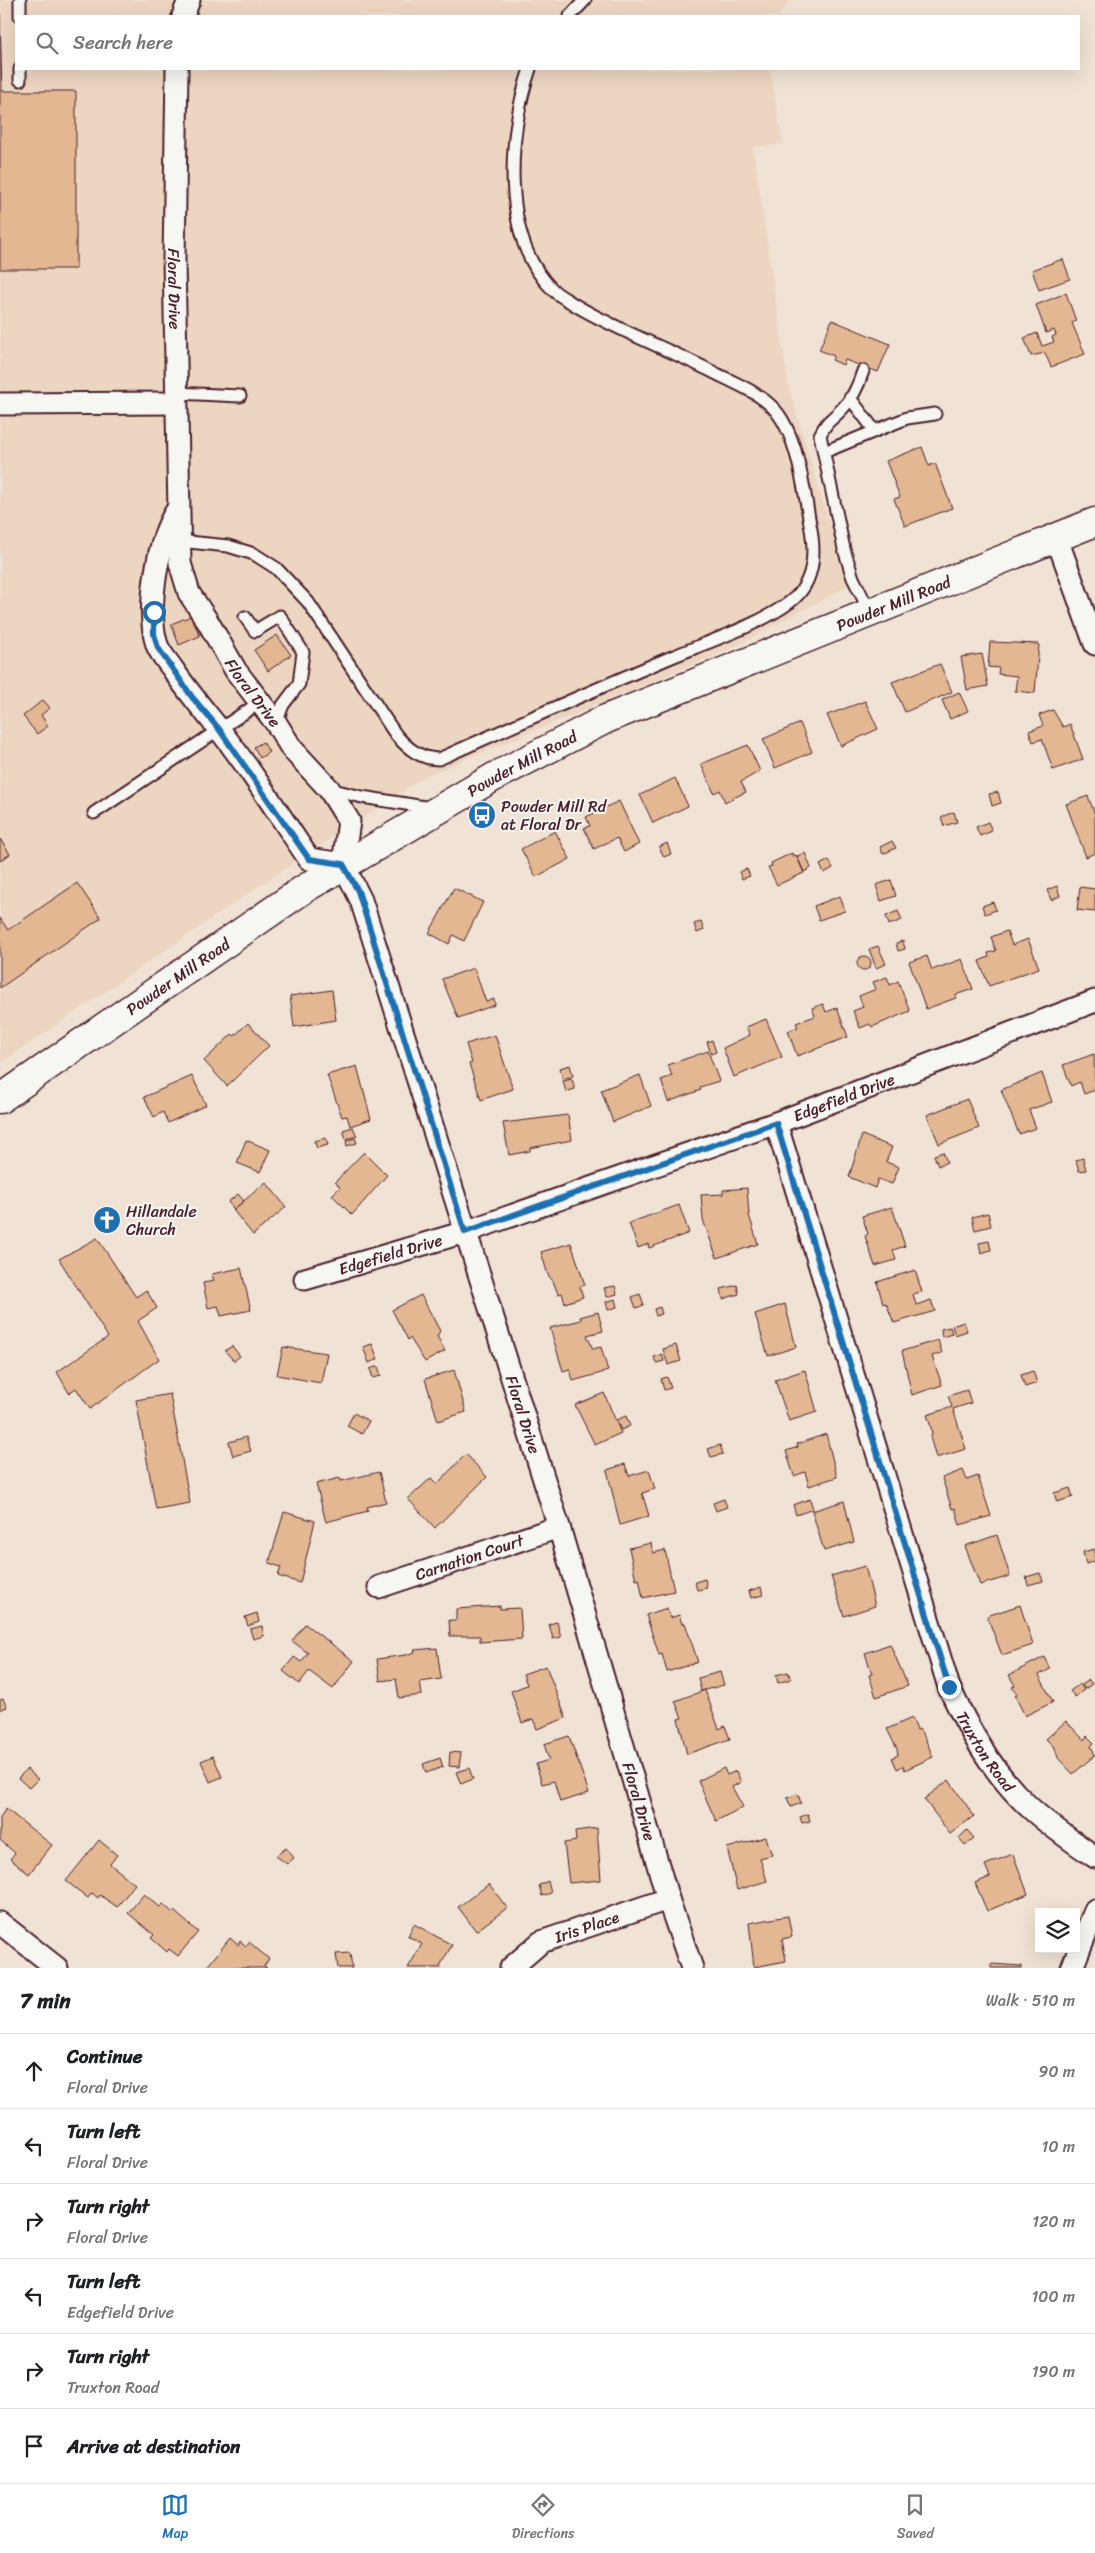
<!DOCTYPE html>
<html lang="en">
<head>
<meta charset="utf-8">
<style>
	:root { --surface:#fff; --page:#f6f6f6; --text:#202124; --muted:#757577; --line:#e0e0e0; --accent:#1f6fb2 }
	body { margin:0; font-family:Sriracha,sans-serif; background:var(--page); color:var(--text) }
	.controls { position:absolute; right:15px; bottom:15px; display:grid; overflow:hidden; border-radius:0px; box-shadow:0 5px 20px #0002 }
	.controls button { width:45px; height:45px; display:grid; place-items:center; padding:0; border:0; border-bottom:1px solid var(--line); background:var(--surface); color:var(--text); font:25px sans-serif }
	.stop { position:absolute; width:15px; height:15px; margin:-11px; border:4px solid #1f6fb2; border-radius:50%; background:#fff }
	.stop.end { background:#1f6fb2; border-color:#fff; box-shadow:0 1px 5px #0008 }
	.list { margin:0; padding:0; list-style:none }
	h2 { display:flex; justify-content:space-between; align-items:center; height:65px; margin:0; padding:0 20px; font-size:21px }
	h2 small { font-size:16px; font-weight:400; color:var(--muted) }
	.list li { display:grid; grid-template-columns:32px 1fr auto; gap:15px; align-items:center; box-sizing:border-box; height:75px; padding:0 20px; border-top:1px solid var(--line) }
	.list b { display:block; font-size:19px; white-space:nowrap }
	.list p { margin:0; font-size:16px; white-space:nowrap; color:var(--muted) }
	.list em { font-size:16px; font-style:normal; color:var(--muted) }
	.icon { flex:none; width:28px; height:28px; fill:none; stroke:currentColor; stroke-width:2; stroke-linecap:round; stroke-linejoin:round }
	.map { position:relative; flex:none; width:1095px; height:1968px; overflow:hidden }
	.search { position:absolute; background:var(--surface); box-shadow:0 5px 20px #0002; left:15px; right:15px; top:15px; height:55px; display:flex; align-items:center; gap:12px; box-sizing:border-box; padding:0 18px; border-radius:0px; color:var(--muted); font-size:19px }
	.sheet { height:515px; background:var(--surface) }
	nav { display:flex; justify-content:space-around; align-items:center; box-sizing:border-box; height:70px; border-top:1px solid var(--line); background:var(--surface); font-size:14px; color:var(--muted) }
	nav a { display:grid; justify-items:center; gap:2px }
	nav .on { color:var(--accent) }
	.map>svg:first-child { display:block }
	.built { fill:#ecd6c1 }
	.building { fill:#e2b792; stroke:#4a1f2b }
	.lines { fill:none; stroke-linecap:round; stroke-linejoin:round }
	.service-casing { stroke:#4a1f2b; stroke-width:15 }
	.minor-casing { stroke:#4a1f2b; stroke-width:25 }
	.secondary-casing { stroke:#4a1f2b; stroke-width:31 }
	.service { stroke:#f6f6f2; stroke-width:11 }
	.minor { stroke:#f6f6f2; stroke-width:21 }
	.secondary { stroke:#f6f6f2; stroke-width:28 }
	.route { stroke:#1f6fb2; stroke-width:6 }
	.labels { text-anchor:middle; stroke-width:4; stroke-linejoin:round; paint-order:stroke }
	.street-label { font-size:16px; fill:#4a1f2b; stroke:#f6f6f2 }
	.poi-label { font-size:16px; fill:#4a1f2b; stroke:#f6f6f2; text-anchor:start }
</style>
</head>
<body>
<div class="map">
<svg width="1095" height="1968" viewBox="0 0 1095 1968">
	<rect width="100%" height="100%" fill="#f0e3d5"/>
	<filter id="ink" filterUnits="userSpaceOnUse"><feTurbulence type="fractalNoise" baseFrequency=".02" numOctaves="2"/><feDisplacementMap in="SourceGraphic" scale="10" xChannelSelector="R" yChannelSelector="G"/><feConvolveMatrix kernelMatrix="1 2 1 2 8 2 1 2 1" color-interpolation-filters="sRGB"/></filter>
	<g filter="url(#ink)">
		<path class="built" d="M0,0H791L778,16H16V69H770L783,144L753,147L789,388L848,586L729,650L426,776L255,889L0,1064Z"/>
		<path class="building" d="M0,14L2,91H76V269H0Z
			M1063,259L1070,279L1039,290L1032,270Z
			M1066,293L1076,321L1072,323L1085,354L1051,367L1045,353L1031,356L1024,338L1037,333L1042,346L1054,342L1052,337L1056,335L1054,330L1046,333L1036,305Z
			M832,320L890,344L878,372L845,360L843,365L832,360L834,356L819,350Z
			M922,447L929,466L935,463L952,508L905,526L894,499L900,497L886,461Z
			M191,616L200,636L179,645L171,624Z
			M277,635L291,655L268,671L254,650Z
			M990,642L1039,644L1035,693L1015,691L1017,676L998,674L999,668L988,667Z
			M982,654L988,686L967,690L961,657Z
			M940,664L952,692L905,712L892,682Z
			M959,692L968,711L950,719L942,700Z
			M43,700L50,708L41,715L48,726L37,734L23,716Z
			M865,701L878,729L841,746L827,715Z
			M1053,710L1063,727L1070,724L1083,759L1053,770L1042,739L1033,742L1029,731L1043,726L1039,715Z
			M800,723L812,752L775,768L763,739Z
			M263,742L269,752L260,758L254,747Z
			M748,745L760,771L741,782L746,792L725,802L720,790L714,793L701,764Z
			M675,778L688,806L653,823L640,795Z
			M998,792L1001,803L992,806L989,794Z
			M1088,796L1095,815V853L1086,857L1066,804Z
			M619,801L639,844L624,852L617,838L594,849L584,828L590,826L586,817Z
			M954,812L957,822L944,826L941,817Z
			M988,822L992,831L980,836L976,827Z
			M555,831L570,859L536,877L521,849Z
			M0,839L10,854L0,861Z
			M892,841L896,848L883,854L880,847Z
			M667,843L671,854L664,857L659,847Z
			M792,853L793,856L796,855L804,873L777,885L768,867L772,866L771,863Z
			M805,853L811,868L804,872L797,856Z
			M829,860L833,868L824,873L820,865Z
			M747,869L750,876L742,879L739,872Z
			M891,880L896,896L881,901L876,885Z
			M77,883L101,918L0,988V918L8,930Z
			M1057,886L1060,896L1051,900L1047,890Z
			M1080,887L1095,889V912L1077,910Z
			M454,888L483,902L464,941L453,935L449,944L429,933Z
			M840,896L845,911L819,920L814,906Z
			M993,902L996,910L985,914L982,906Z
			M898,911L902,920L889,925L886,916Z
			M701,922L704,930L697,933L694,924Z
			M1007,931L1012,945L1028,939L1039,968L989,986L979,961L989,957L988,953L996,951L991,937Z
			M903,941L905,949L898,951L896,943Z
			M878,946L886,964L876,968L869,949Z
			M927,956L932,970L962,959L973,989L955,995L956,998L926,1009L909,962Z
			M857 963a7 7 0 1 1 14 0a7 7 0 1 1-14 0Z
			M474,968L486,1002L494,999L495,1005L458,1018L442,979Z
			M887,977L890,985L898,981L910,1011L872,1027L870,1024L860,1028L853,1011L863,1007L859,996L876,989L873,982Z
			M332,990L336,1020L294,1027L290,996Z
			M823,1004L826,1012L837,1008L848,1037L797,1056L788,1031L798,1027L796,1023L815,1016L812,1008Z
			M766,1019L782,1057L734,1077L723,1048L750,1035L746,1027Z
			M248,1023L269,1046L227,1086L204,1061L232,1034L234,1036Z
			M495,1035L513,1089L481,1100L469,1064L472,1063L466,1044Z
			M712,1040L716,1052L711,1054L707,1042Z
			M708,1051L719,1081L700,1087L701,1090L668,1102L661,1080L672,1076L668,1065Z
			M1094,1054L1095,1090L1084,1094L1080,1082L1071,1086L1063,1065Z
			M570,1065L573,1076L563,1079L560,1068Z
			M357,1066L371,1119L350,1126L347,1116L342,1117L327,1075Z
			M1042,1073L1052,1102L1029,1110L1036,1128L1019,1134L1001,1090Z
			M640,1075L651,1106L613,1122L601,1090Z
			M192,1076L206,1105L168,1123L163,1112L154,1117L144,1097Z
			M572,1079L575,1089L566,1092L563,1081Z
			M967,1099L979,1128L939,1144L927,1115Z
			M568,1115L572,1140L530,1148V1151L509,1155L503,1123Z
			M353,1127L357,1136L346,1139L343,1130Z
			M862,1135L892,1147L886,1162L899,1167L892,1184L878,1179L875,1188L849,1177Z
			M326,1138L328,1145L317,1148L314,1141Z
			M355,1138L357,1143L347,1146L346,1141Z
			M246,1140L270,1150L260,1172L237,1163Z
			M364,1152L387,1175L352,1215L332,1195L340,1187L335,1182Z
			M943,1152L947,1162L938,1166L934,1155Z
			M1083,1158L1086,1170L1079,1171L1076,1160Z
			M266,1182L286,1207L253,1235L233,1210Z
			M747,1188L749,1215L758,1244L717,1258L703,1220L701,1195L723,1194V1190Z
			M238,1194L244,1201L234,1209L228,1202Z
			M679,1205L689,1233L649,1248L648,1244L638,1248L629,1223Z
			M892,1207L905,1246L893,1250L896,1260L875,1266L865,1236L868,1234L862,1216Z
			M988,1213L991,1226L975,1230L972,1217Z
			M97,1238L136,1297L146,1290L157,1308L138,1321L159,1359L90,1409L76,1388L69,1393L57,1372L108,1337L59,1259Z
			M989,1241L991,1250L981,1253L979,1243Z
			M571,1243L585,1285L580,1287L583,1297L565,1303L562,1293L558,1294L553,1281L548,1275L541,1252Z
			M241,1268L251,1310L221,1316L218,1306L208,1308L203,1283L214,1281L212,1274Z
			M915,1270L922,1292L913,1294L916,1305L931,1300L935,1311L894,1323L886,1303L883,1304L877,1282Z
			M737,1285L739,1294L723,1299L721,1289Z
			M615,1286L617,1294L607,1297L604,1288Z
			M640,1294L644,1305L636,1308L632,1297Z
			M421,1295L440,1331L437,1336L445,1351L425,1362L410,1338L408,1340L392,1310Z
			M615,1299L617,1307L608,1310L606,1302Z
			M785,1304L796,1347L768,1356L755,1314Z
			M660,1307L662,1314L656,1316L654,1309Z
			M598,1312L603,1331L587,1335L593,1349L601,1347L608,1371L573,1381L570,1369L563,1371L550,1328L581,1320L580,1317Z
			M964,1322L967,1331L955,1335L952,1326Z
			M950,1327L952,1334L942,1337L941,1329Z
			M938,1340L942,1353L932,1356L942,1385L912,1395L902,1351Z
			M372,1344L378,1359L369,1363L363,1347Z
			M676,1345L681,1361L668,1365L663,1349Z
			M232,1346L240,1356L234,1361L225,1351Z
			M283,1347L327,1353L321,1383L277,1375Z
			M662,1354L664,1361L656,1363L654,1357Z
			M378,1366L381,1376L373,1378L370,1369Z
			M454,1370L466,1412L438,1421L425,1379Z
			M805,1370L817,1412L789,1421L775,1380Z
			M1033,1371L1037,1383L1025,1387L1021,1375Z
			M667,1377L671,1388L664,1390L661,1379Z
			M967,1390L971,1403L953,1409L966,1449L936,1458L930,1437L932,1436L931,1427L927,1415L952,1407L948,1396Z
			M604,1393L621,1433L595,1445L575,1405Z
			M170,1394L190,1503L156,1509L136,1400Z
			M354,1413L369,1421L362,1434L347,1426Z
			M626,1416L630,1426L621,1430L616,1420Z
			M826,1434L837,1477L809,1486L805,1472L794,1476L786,1451L798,1447L797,1444Z
			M246,1437L251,1451L233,1456L229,1442Z
			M720,1445L723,1454L711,1457L708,1449Z
			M466,1454L487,1477L435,1528L408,1499L431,1478L437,1484Z
			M625,1464L629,1476L649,1470L655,1489L642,1493L649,1516L620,1525L607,1470Z
			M963,1470L967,1480L978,1476L991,1516L960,1525L955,1508L952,1509L942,1478Z
			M379,1472L386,1502L367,1507L368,1511L326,1522L316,1484L340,1478L341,1481Z
			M1070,1488L1073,1497L1057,1502L1054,1493Z
			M724,1499L727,1507L716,1511L713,1503Z
			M810,1499L813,1509L796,1515L793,1505Z
			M844,1501L854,1542L824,1551L812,1511Z
			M284,1512L315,1521L300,1583L278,1576L281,1567L269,1563Z
			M997,1535L1010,1576L980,1585L965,1546Z
			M651,1543L653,1553L665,1550L674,1591L643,1598L639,1579L636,1580L629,1548Z
			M1094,1549L1095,1561L1086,1564L1083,1552Z
			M865,1566L875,1606L844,1616L831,1576Z
			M1040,1573L1043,1581L1028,1585L1026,1577Z
			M705,1579L707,1588L697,1590L695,1582Z
			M761,1587L763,1595L751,1598L749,1591Z
			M1020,1605L1033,1645L1002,1655L987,1616Z
			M500,1606V1609L520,1608L522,1639L480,1642V1636H450L449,1620H456V1609Z
			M667,1608L670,1618L679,1615L682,1624L685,1623L698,1662L667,1672L662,1654L659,1655L646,1615Z
			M257,1613L259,1622L248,1626L245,1617Z
			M557,1622L561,1637L553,1639L549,1624Z
			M305,1624L354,1661L333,1689L309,1671L299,1684L283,1671L294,1657L301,1662L308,1653L292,1641Z
			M262,1626L264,1636L253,1639L250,1629Z
			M890,1644L908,1686L876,1697L869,1675L872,1674L865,1653Z
			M437,1648L441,1679L420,1682L422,1695L399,1698L396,1679L380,1681L377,1659L406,1655L415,1652L414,1650Z
			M1044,1657L1050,1669L1039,1675L1053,1702L1025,1716L1015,1696L1017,1695L1012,1687L1015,1686L1009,1675Z
			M546,1666L566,1718L537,1729L533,1719L522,1723L511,1691L527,1685L523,1674Z
			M720,1672L724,1685L701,1691L698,1678Z
			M788,1672L791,1679L778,1683L776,1675Z
			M1089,1680L1092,1684L1085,1689L1082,1685Z
			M1080,1684L1084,1690L1075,1697L1070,1691Z
			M705,1690L719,1729L725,1726L730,1739L687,1754L678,1719L682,1718L675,1701Z
			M3,1699L7,1707L0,1710V1700Z
			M912,1718L917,1730L919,1729L924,1736L933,1757L905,1770L903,1766L897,1769L892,1758L898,1755L897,1749L887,1729Z
			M1066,1721L1084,1740L1087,1736L1094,1743L1091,1746L1095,1755L1073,1774L1058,1758L1055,1748L1046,1739Z
			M569,1736L589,1793L560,1802L554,1781L542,1784L536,1764L549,1760L544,1744Z
			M450,1752L461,1753L459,1767L449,1766Z
			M213,1756L222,1777L210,1782L201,1761Z
			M440,1758L443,1767L426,1773L423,1764Z
			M469,1768L473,1779L461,1784L456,1772Z
			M724,1768L727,1775L736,1771L741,1782L732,1787L743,1807L716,1821L698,1781Z
			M27,1769L38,1779L29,1788L18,1778Z
			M949,1780L974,1816L950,1834L924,1799Z
			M798,1794L801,1803L791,1807L787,1798Z
			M6,1809L52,1845L29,1874L10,1859L15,1853L0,1840V1817Z
			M808,1814L810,1821L802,1823L800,1817Z
			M597,1828L601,1880L569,1883L564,1843L576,1841L575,1831Z
			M967,1830L974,1838L965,1845L959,1838Z
			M766,1837L772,1855L760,1858L767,1881L737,1890L727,1848Z
			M99,1840L117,1855L110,1864L135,1884L117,1907L100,1895L98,1898L92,1893L88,1898L66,1881Z
			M286,1848L294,1858L287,1864L276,1856Z
			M1013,1854L1028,1894L987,1911L975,1883L990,1877L985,1865Z
			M548,1881L551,1893L542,1896L539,1885Z
			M489,1884L507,1908L476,1931L458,1907Z
			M144,1894L160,1907L163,1904L173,1913L174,1911L198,1932L178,1956L169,1949L167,1952L151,1938L154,1935L128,1913Z
			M788,1916L792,1937L782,1939L786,1961L754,1967L749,1923Z
			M414,1924L452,1945L440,1966L442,1968H408L422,1944L408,1936Z
			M230,1938L238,1945L240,1941L246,1946L249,1942L269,1959L264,1966L267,1968H206Z
			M350,1953L352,1968H338L336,1954Z
			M991,1964L1022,1966V1968H991Z"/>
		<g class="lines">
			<g class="service-casing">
				<path id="service" d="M20,16V0
					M570,16L585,0
					M20,80V69
					M863,371C859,384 853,398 843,408C832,420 828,419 820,435L844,549L853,578L871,614
					M176,393L240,396
					M850,398L875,431
					M824,452L907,418L935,414
					M179,541L228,546L254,554L276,568L308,602L396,735C408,749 421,759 439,759C515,725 591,691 667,659C704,643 758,626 790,602C815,583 816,553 810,524C804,490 798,438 776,411C759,391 729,381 707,369C663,347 617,330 575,305C568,300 559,296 553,290C500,239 508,133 530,69
					M245,617L255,631L280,616L303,652L299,684L283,705L276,723
					M329,789L362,797L431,808
					M94,813L259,703"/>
			</g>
			<g class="minor-casing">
				<g id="minor">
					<path d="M183,16L189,0"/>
					<path id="s1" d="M177,69L174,260L180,563L189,593L208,622L236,671L276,723L292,749L329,789L349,821L343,864L361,900L559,1527L668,1899L692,1968"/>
					<path d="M0,404L176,403"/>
					<path d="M177,510C157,540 146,611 157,645C160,653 167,661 172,668C186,689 202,708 218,728C251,769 279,815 309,859L343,864"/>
					<path d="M1057,539L1095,644"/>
					<path id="s2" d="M776,1123L949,1687C968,1729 993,1773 1027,1805C1048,1825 1072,1841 1095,1857"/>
					<path id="s3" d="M305,1279L465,1232L776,1123L1095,1001"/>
					<path id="s4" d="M379,1587L559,1527"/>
					<path d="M0,1923L57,1968"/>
					<path id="s5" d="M511,1968L541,1942L668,1899"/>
					<path d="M1072,1968L1095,1910"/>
				</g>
			</g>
			<g class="secondary-casing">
				<g id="secondary">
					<path id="s6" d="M0,1099L304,889L494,777L606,719L1095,522"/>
				</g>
			</g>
			<use href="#service" class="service"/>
			<use href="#minor" class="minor"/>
			<use href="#secondary" class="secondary"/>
		</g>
	</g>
	<g class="lines" filter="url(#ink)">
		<path class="route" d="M154,612V634L158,648L192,697L219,729L309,859L343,864L358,891L465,1232L776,1123L949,1687"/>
	</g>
	<defs>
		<g id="bus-disc" transform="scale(1.4375)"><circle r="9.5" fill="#1f6fb2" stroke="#f6f6f2"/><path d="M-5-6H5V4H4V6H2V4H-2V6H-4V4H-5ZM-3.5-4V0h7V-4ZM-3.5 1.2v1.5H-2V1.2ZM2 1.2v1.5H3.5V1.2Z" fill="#fff"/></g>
		<g id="church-disc" transform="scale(1.4375)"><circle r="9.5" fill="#1f6fb2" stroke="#f6f6f2"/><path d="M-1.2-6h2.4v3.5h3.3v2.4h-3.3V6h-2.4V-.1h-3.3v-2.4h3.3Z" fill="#fff"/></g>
	</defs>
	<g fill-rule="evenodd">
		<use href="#bus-disc" x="482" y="815"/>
		<use href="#church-disc" x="107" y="1220"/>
	</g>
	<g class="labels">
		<g class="street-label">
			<text dy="6" stroke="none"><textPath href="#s1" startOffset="220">Floral Drive</textPath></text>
			<text dy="6" stroke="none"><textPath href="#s6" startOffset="1026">Powder Mill Road</textPath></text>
			<text dy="6" stroke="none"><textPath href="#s1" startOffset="644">Floral Drive</textPath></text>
			<text dy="6" stroke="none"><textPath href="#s6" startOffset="621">Powder Mill Road</textPath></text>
			<text dy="6" stroke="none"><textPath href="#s6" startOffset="216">Powder Mill Road</textPath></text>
			<text dy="6" stroke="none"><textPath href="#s3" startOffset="569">Edgefield Drive</textPath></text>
			<text dy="6" stroke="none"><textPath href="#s3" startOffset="89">Edgefield Drive</textPath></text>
			<text dy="6" stroke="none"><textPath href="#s1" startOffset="1428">Floral Drive</textPath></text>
			<text dy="6" stroke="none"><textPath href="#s4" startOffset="95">Carnation Court</textPath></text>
			<text dy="6" stroke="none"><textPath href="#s2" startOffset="664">Truxton Road</textPath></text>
			<text dy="6" stroke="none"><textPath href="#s1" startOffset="1832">Floral Drive</textPath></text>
			<text dy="6" stroke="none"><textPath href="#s5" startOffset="88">Iris Place</textPath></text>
		</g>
		<g class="poi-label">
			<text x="501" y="812">Powder Mill Rd<tspan x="501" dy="18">at Floral Dr</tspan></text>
			<text x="126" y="1217">Hillandale<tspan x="126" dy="18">Church</tspan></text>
		</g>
	</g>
</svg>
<div class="controls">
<button><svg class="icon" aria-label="layers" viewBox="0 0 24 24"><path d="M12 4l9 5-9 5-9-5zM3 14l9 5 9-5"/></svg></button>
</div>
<div class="stop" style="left:154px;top:612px"></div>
<div class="stop end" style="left:949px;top:1687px"></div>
<div class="search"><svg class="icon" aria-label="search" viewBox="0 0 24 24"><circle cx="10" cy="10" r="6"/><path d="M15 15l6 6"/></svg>Search here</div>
</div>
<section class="sheet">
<h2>7 min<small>Walk · 510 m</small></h2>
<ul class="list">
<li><svg class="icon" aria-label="ahead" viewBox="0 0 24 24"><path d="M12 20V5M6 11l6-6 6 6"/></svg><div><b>Continue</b><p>Floral Drive</p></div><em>90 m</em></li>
<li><svg class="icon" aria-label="left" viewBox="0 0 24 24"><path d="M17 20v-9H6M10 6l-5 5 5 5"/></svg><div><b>Turn left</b><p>Floral Drive</p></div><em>10 m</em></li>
<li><svg class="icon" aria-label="right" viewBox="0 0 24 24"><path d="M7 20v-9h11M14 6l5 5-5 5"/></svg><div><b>Turn right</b><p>Floral Drive</p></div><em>120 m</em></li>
<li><svg class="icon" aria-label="left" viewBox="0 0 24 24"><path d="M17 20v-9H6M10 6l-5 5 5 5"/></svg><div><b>Turn left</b><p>Edgefield Drive</p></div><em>100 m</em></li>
<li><svg class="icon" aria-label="right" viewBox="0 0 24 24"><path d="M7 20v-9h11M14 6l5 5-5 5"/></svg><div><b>Turn right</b><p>Truxton Road</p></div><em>190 m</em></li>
<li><svg class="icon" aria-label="arrive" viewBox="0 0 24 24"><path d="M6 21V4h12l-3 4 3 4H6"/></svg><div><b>Arrive at destination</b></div></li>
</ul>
</section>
<nav>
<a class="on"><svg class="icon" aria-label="map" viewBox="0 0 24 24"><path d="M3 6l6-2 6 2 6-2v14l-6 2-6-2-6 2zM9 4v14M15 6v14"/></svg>Map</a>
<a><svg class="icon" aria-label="directions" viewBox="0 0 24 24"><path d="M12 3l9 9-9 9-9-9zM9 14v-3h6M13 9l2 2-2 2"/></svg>Directions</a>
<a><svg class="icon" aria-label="saved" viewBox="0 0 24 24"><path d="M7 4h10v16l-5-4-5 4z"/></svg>Saved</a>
</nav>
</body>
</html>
